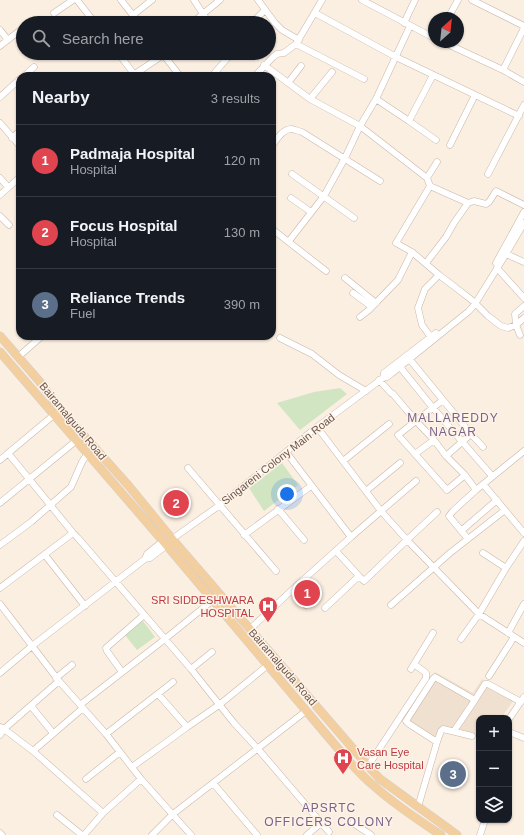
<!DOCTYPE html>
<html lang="en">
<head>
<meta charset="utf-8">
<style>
	:root { --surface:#171b24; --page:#242831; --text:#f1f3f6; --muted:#9ea1a6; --line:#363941; --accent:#0f766e }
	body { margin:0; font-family:Arial,sans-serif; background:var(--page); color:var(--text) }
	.controls { position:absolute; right:12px; bottom:12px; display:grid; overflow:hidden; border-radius:8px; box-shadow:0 1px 3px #0004 }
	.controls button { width:36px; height:36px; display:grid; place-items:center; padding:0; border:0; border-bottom:1px solid var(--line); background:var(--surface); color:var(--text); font:20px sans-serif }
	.compass { position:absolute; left:428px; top:12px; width:36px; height:36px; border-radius:50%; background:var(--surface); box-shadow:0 1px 3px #0004; rotate:27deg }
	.you { position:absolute; left:287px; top:494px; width:14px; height:14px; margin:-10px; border:3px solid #fff; border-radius:50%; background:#1a73e8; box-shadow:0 0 0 6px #1a73e833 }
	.badge { display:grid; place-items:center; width:26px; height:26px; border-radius:50%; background:var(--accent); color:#fff; font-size:13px; font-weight:700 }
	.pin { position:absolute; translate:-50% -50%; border:2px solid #fff; box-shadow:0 1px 4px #0006 }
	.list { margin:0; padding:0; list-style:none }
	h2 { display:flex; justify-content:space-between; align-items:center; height:52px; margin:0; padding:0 16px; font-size:17px }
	h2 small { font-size:13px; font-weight:400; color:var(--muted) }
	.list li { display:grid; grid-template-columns:26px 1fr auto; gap:12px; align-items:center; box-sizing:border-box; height:72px; padding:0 16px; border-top:1px solid var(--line) }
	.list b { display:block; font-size:15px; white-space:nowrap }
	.list p { margin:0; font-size:13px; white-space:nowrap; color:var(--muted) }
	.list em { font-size:13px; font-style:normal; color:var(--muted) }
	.icon { flex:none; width:22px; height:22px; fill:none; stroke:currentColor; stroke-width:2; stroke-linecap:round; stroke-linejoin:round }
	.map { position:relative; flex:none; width:524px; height:835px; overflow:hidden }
	.search { position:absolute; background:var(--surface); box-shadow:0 1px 3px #0004; left:16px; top:16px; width:260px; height:44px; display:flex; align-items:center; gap:10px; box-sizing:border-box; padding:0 14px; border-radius:22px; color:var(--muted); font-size:15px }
	.panel { position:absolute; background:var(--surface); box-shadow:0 1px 3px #0004; left:16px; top:72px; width:260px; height:268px; border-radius:12px }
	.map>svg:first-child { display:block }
	.residential { fill:#f0e0d0 }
	.green { fill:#d2e5c2 }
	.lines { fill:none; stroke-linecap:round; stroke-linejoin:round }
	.minor-casing { stroke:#c9b6aa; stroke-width:7 }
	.major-casing { stroke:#d6cfcd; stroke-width:9 }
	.minor { stroke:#fff; stroke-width:6 }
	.major { stroke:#f3cf9f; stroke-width:8 }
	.labels { text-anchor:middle; stroke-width:3; stroke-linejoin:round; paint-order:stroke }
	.street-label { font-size:11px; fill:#6e554b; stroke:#fdf3e7 }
	.health-label { font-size:11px; fill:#be3a42; stroke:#fdf3e7; text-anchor:end }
	.neighbourhood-label { font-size:12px; letter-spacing:1px; fill:#7a638b; stroke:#fdf3e7 }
</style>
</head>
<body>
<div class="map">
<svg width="524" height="835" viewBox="0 0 524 835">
	<rect width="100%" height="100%" fill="#faefe1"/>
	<path class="residential" d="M435,672L473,693L482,679L516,697L501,718H479V738L444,731L434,743L403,723L421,693Z"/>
	<path class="green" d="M340,388L347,394L300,430L277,403L314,392Z
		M282,463L298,485L264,511L249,488Z
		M143,621L155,637L137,650L125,635Z"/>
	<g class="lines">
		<g class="minor-casing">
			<path id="minor" d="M77,0L95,23
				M121,0L139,23
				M194,0L209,23
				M258,0L275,23L282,30L299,40
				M362,0L434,38
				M472,0L524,26
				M54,13L73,0
				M315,13L396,57L519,116
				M133,15L152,0
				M448,18L458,0
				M30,23L34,20
				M192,23L220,0
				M252,23L265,10
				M404,23L415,0
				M0,30L8,40
				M443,42L503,70L524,82
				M296,44L364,79
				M0,46L23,28
				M118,53L134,74
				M162,53L180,76
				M190,53L192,56
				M264,65L310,99L360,126L427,178L430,186L396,243L412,252L439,275L451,284L473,301L488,316L501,326L508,328L516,325L524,318
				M503,70L524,28
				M24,76L34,67
				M132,76L163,55
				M212,76L230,55L229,53
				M255,76L273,57L277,54L284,53L296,44L322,0
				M288,83L301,66
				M0,97L20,79
				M310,99L332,72
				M376,99L409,121L436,140
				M409,121L433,75
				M0,123L20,146
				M12,138L20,131
				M450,145L475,95
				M272,146C276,140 283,128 292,129C295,130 299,131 302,132L380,181
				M292,174L354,218
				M488,174L524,105
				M0,178L8,187
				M427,178L437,162
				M430,186L468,203
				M0,195L20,177
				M291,198L311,212
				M0,216L9,225
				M272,229L326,271
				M289,241L324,196L345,158L360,126L376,99L410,26
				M506,254L524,262
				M426,263L446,237L454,223L468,203L474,201L486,204L489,202L496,191L524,205
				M496,263L524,212
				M497,268L524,298
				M345,278L376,303
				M353,293L372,307
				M360,317L369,310L398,280L412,252
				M520,335L516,325L515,314L524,306
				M280,338L312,354L339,375L366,391
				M433,340L422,325L418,308L425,289L439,275
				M407,356L443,400L416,421L434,440L446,456L465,475L476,490L524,451
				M18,357L42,336
				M400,367L433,408L492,476
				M383,378L384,373L436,333
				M379,380L391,393L393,394L416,421L398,435L447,490L465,475
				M443,400L471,434L446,456
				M471,434L483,447
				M286,452L351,537L381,511L317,427
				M415,454L434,440
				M0,460L55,414
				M343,461L389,424
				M188,468L276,571
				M416,481L381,511L407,540L437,512
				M483,484L524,533
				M366,491L400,463
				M0,503L77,440
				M278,509L304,540
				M461,531L497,500
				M73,533L78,538L191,669L234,723L258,749L329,832
				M244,535L311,486
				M172,539L220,505L317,427L383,378L387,377L391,374L469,311L475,304L506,254L524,223
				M468,539L449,516L453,511L476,490
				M0,545L31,522L71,487L82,462L88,453
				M336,551L359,576
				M483,553L506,568
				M45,555L85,606
				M145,559L147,554L163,541
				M0,588L73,533L8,453
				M0,604L59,681L4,729L0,727
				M306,605L292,590L351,537
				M391,605L450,553L505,510
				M325,608L359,576L364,581L407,540L479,614L506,568L524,541
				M250,629L292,590
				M508,633L524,604
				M461,639L479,614L524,643
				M191,669L212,652
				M411,669L433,633
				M122,672L107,651L106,648L144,615
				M0,673L32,646L145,559L150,558L167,545
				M489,676L514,637
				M56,678L72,665
				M59,681L106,734L141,779L191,835
				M158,694L187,727L219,705L268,665
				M475,700L485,684H488L521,702
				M80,705L165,639L213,600
				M31,706L53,733
				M509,719L524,697
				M509,732L524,738
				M106,734L173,682
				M0,735L4,729L33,751L83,708
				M437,742L441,731L443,729L472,736
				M33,751L103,813L141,779
				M368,766L426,678V673L414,664
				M132,767L168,741L187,727
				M86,779L120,752
				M213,783L257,835
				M418,807L437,742L409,724L406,721L433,679L435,677L475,700L454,731
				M57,815L82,835
				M353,823L371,835
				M0,833L2,835
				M84,835L103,813
				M152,835L173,814L306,711
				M307,835L321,823
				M480,835L485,820"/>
		</g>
		<g class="major-casing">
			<path id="major" d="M0,336L40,382L60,409L128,485L173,540L368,766L380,779L457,835
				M0,352L163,541L346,758C355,768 364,778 374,786C394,804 418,820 441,835"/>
		</g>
		<use href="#minor" class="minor"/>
		<use href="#major" class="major"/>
	</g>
	<defs>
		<g id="hospital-pin" transform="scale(1)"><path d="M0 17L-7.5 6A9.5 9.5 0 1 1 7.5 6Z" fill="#e0444e" stroke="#fdf3e7"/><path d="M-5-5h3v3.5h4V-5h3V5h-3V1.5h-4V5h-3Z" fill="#fff"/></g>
	</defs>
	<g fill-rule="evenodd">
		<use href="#hospital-pin" x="268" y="606"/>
		<use href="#hospital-pin" x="343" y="758"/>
	</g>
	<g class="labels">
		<g class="street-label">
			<text transform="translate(73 421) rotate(50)" y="4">Bairamalguda Road</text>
			<text transform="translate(278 459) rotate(-38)" y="4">Singareni Colony Main Road</text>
			<text transform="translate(283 667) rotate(49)" y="4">Bairamalguda Road</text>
		</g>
		<g class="health-label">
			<text x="254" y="604">SRI SIDDESHWARA<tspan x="254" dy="13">HOSPITAL</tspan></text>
			<text x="357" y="756" text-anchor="start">Vasan Eye<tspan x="357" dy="13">Care Hospital</tspan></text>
		</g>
		<g class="neighbourhood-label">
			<text x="453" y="422">MALLAREDDY<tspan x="453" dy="14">NAGAR</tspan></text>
			<text x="329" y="812">APSRTC<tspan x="329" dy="14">OFFICERS COLONY</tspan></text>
		</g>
	</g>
</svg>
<div class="controls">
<button>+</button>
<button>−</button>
<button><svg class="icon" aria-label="layers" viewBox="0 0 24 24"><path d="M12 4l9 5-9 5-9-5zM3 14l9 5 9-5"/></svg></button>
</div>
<svg class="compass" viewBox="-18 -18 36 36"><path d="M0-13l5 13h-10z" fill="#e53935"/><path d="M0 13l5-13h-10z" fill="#9ea1a6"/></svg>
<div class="you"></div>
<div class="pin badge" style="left:307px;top:593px;background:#e0444e">1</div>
<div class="pin badge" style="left:176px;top:503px;background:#e0444e">2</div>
<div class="pin badge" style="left:453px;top:774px;background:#5c6f8a">3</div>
<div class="search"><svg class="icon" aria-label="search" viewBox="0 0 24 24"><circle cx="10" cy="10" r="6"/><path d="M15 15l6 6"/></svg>Search here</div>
<section class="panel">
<h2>Nearby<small>3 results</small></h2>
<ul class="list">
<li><span class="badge" style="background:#e0444e">1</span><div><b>Padmaja Hospital</b><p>Hospital</p></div><em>120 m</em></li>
<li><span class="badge" style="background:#e0444e">2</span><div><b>Focus Hospital</b><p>Hospital</p></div><em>130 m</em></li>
<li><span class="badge" style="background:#5c6f8a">3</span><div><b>Reliance Trends</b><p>Fuel</p></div><em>390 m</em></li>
</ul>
</section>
</div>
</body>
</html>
